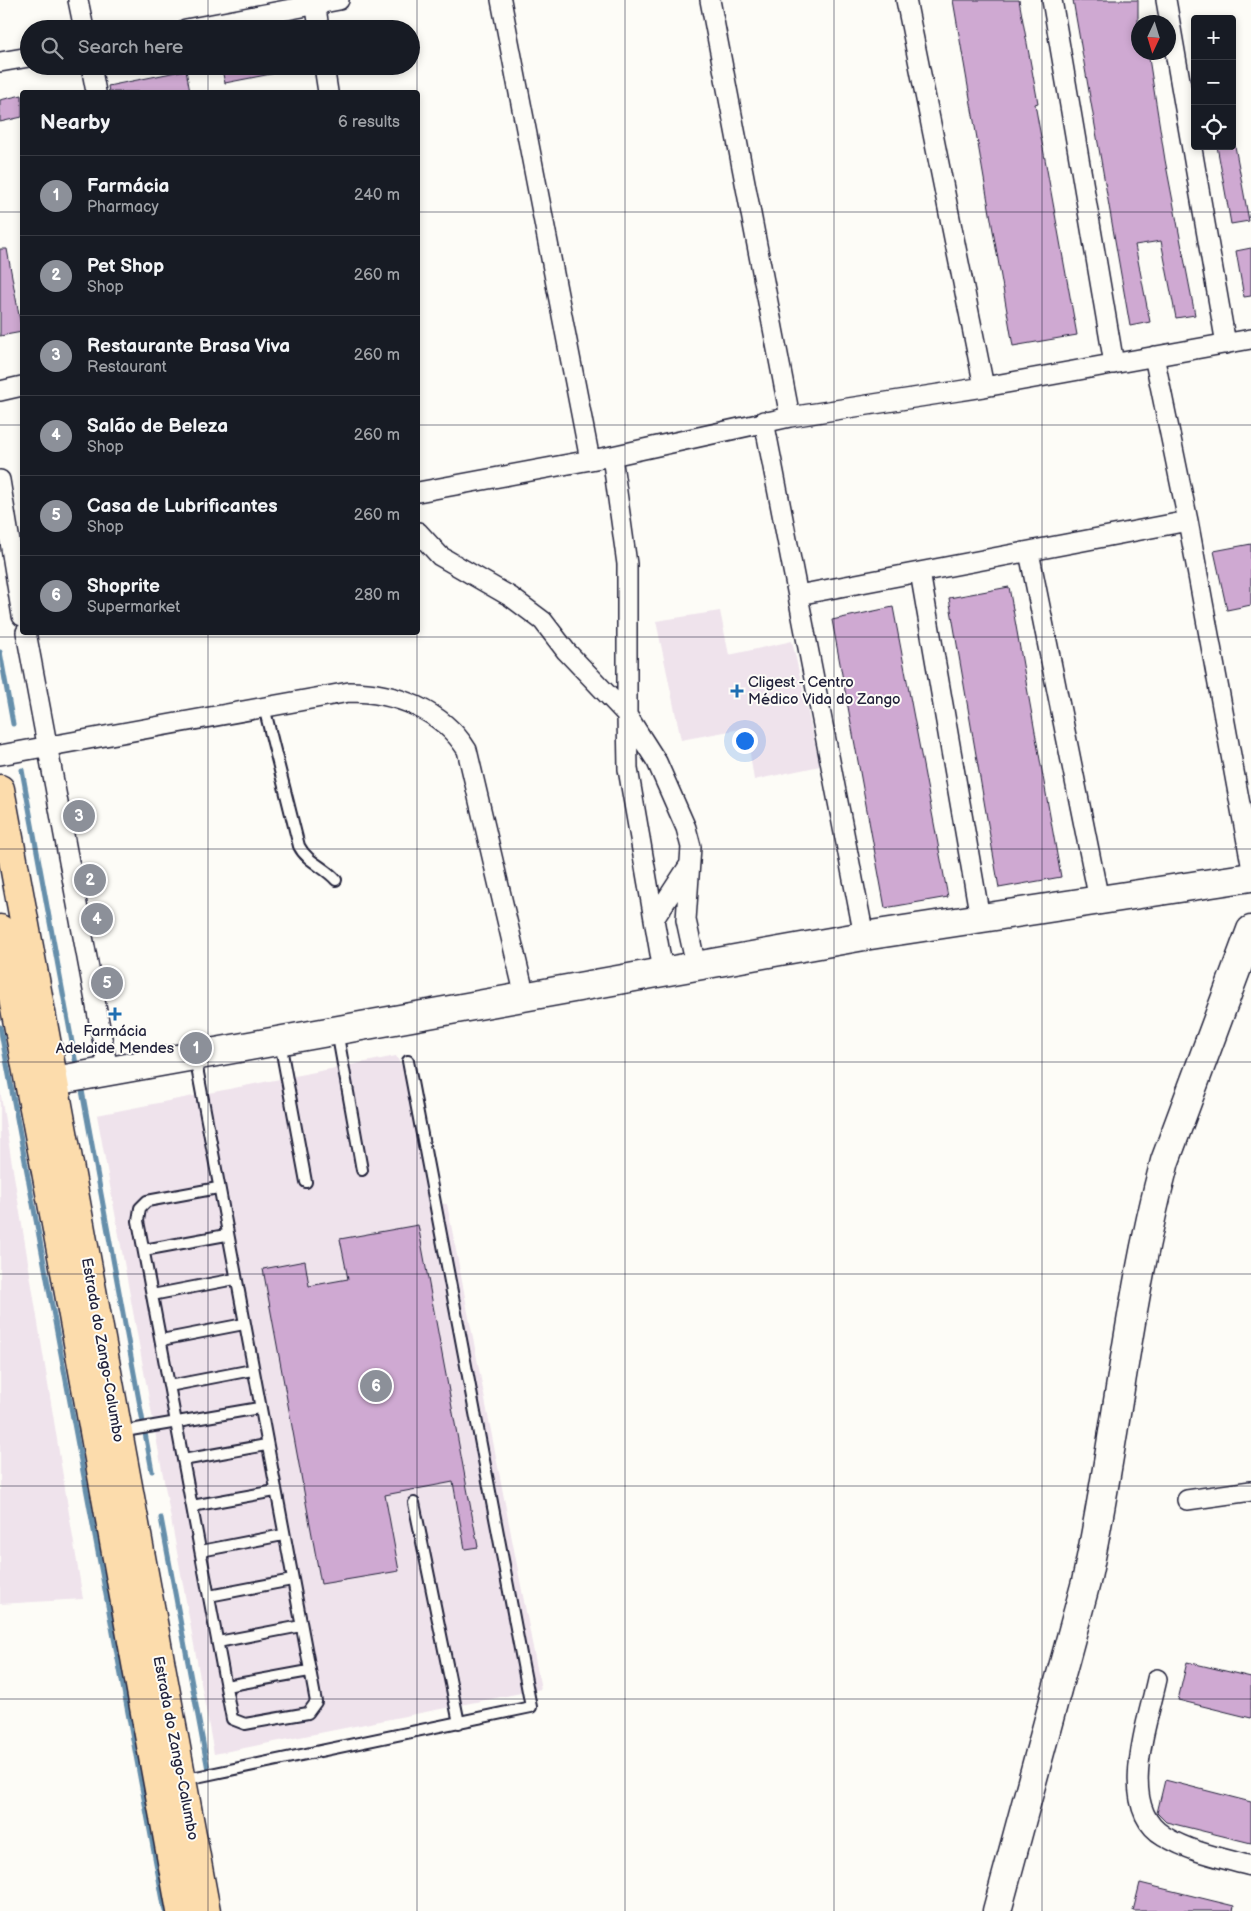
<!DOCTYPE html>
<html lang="en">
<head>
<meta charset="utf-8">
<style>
	:root { --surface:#171b24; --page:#242831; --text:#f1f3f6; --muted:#9ea1a6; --line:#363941; --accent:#8c9099 }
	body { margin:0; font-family:"Balsamiq Sans",sans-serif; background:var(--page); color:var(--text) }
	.controls { position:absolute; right:15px; top:15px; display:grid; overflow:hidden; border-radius:5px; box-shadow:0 2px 8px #0003 }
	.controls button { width:45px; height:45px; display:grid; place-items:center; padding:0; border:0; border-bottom:1px solid var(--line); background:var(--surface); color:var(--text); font:25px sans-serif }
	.compass { position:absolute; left:1131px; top:15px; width:45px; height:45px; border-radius:50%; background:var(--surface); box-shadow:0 2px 8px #0003; rotate:184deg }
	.you { position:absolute; left:744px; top:740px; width:18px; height:18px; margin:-12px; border:4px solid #fff; border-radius:50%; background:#1a73e8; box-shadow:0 0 0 8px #1a73e833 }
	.badge { display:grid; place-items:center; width:32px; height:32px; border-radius:50%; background:var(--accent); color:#fff; font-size:16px; font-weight:700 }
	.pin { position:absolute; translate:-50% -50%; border:2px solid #fff; box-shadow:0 1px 5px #0006 }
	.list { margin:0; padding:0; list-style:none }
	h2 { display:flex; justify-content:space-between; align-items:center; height:65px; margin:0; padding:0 20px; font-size:21px }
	h2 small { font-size:16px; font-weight:400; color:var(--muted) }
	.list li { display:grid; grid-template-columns:32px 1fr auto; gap:15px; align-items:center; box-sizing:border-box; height:80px; padding:0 20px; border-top:1px solid var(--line) }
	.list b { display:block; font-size:19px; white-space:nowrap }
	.list p { margin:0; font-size:16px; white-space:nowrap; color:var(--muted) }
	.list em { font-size:16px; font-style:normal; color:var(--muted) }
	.icon { flex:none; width:28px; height:28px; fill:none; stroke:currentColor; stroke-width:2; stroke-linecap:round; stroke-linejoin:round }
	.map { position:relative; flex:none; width:1251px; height:1911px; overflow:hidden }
	.search { position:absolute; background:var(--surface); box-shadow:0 2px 8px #0003; left:20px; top:20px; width:400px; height:55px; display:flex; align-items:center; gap:12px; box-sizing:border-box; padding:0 18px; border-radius:28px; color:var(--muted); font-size:19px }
	.panel { position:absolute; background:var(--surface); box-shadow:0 2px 8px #0003; left:20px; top:90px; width:400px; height:545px; border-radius:5px }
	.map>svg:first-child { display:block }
	.built { fill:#efe3ec }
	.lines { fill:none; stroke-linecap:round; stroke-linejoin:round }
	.stream { stroke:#668fab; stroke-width:5 }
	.building { fill:#cfa9d2; stroke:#22223b }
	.lane-casing { stroke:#22223b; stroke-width:14 }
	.street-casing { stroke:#22223b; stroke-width:22 }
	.secondary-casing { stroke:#22223b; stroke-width:31 }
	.primary-casing { stroke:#22223b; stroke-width:31 }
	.lane { stroke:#fdfcf7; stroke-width:10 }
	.street { stroke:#fdfcf7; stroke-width:19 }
	.secondary { stroke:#fdfcf7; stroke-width:28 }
	.primary { stroke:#fcdcac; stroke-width:28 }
	.grid { fill:none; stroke:#22223b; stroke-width:1; stroke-opacity:0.55 }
	.poi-dot { fill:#1f6fb2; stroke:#fdfcf7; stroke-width:2 }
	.labels { text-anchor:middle; stroke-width:4; stroke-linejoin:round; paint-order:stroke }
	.poi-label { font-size:15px; fill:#22223b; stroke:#fdfcf7; text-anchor:start }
	.street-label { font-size:15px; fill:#22223b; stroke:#fdfcf7 }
</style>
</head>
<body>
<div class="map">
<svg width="1251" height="1911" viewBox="0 0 1251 1911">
	<rect width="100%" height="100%" fill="#fdfcf7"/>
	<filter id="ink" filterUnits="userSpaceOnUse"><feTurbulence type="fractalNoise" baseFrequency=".02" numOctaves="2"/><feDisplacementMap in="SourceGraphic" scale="10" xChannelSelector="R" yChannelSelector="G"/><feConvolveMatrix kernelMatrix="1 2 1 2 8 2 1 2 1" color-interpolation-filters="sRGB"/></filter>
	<g filter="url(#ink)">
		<path class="built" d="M720,611L729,655L792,641L820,766L754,780L746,728L681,740L656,621Z
			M396,1056L412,1084L428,1203L447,1204L541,1689L214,1754L97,1115Z
			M0,1090L83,1599L0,1604Z"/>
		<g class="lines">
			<path class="stream" d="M0,652L13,724
				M22,770L76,1064
				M0,1027L165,1911
				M81,1085L152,1471
				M161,1518L209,1775"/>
		</g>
		<path class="building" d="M953,0H1019L1038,103L1035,104L1077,335L1013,346Z
			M1073,0H1138V52H1148L1165,160L1195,315L1176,318L1161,241L1135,245L1150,322L1130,326Z
			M221,66H275L276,73L225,83Z
			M186,70L190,92H109L108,86Z
			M22,95V117L0,122V100Z
			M1217,146H1235L1249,221L1231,224Z
			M1251,248V296L1244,297L1236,251Z
			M0,249H7L22,332L0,336Z
			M1251,544V605L1227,610L1214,551Z
			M1009,587L1061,877L999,888L949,598Z
			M893,607L948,897L885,908L832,620Z
			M418,1225L478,1547L465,1549L453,1482L385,1495L399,1571L321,1584L263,1269L305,1261L309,1286L348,1279L340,1239Z
			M1187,1662L1251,1677V1718L1178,1700Z
			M1165,1780L1251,1802V1843L1166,1822L1157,1813Z
			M1140,1883L1234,1906L1233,1911H1133Z"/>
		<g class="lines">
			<g class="lane-casing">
				<path id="lane" d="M264,707L299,846C307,862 325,867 336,880
					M337,1031L362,1170
					M280,1042L306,1182
					M195,1057L316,1702L308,1713L245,1724L232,1719L138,1221L140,1208L147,1201L218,1188
					M144,1250L226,1235
					M152,1295L235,1279
					M161,1340L244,1324
					M169,1386L252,1370
					M119,1432L259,1408
					M183,1460L266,1445
					M414,1503L459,1723
					M192,1506L275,1491
					M201,1551L283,1535
					M209,1596L292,1580
					M218,1642L301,1626
					M226,1686L309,1671
					M182,1780L531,1707L408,1061"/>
			</g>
			<g class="street-casing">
				<path id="street" d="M78,0L84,29
					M315,0L319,29
					M501,0L590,460
					M710,0L790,417
					M906,0L984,387
					M1052,0L1114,364
					M1166,0L1226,344
					M186,29L339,0
					M0,62L29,57
					M91,66L96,92
					M324,66L328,92
					M1154,356L1188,521L1251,864
					M0,391L22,386
					M764,421L864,936
					M612,456L627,564V715L657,762L686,828L691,847L686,920L696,966
					M0,480L22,616
					M418,492L612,456L790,417L984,387L1251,339
					M418,532L440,556L511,597L543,621L566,651L627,715L628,769L663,971
					M1029,552L1099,900
					M920,572L980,918
					M798,595L1188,521
					M26,632L108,1070
					M0,755L349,692C395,692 442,710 467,750L525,997
					M654,919L688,867
					M1187,1500L1251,1491
					M1157,1679C1148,1722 1116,1808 1164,1836C1190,1852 1222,1858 1251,1866"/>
			</g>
			<g class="secondary-casing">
				<path id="secondary" d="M54,1081L864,936L1251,877
					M997,1911L1086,1582C1116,1442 1128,1299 1165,1161L1251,930"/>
			</g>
			<g class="primary-casing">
				<path id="primary" d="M0,789L206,1911
					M0,929L66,1277L181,1911"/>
			</g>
			<use href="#lane" class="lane"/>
			<use href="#street" class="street"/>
			<use href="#secondary" class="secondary"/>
			<use href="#primary" class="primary"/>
		</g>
	</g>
	<path class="grid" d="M208,0V29M417,0V92M625,0V1911M834,0V1911M1042,0V1911M208,66V92M0,212H22M418,212H1251M0,425H22M418,425H1251M208,632V1911M417,632V1911M0,637H1251M0,849H1251M0,1062H1251M0,1274H1251M0,1486H1251M0,1699H1251"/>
	<g class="poi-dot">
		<path d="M734.5 683.5h5v5h5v5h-5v5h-5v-5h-5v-5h5z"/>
		<path d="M112.5 1006.5h5v5h5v5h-5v5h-5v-5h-5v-5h5z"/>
	</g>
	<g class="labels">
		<g class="poi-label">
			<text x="748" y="687">Cligest - Centro<tspan x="748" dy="17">Médico Vida do Zango</tspan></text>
			<text x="115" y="1036" text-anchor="middle">Farmácia<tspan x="115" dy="17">Adelaide Mendes</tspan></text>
		</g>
		<g class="street-label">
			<text transform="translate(103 1350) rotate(80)" y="5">Estrada do Zango-Calumbo</text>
			<text transform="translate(176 1748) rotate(79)" y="5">Estrada do Zango-Calumbo</text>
		</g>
	</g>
</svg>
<div class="controls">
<button>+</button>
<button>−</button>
<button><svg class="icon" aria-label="locate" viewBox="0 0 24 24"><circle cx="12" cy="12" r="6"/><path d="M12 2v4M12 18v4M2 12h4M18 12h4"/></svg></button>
</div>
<svg class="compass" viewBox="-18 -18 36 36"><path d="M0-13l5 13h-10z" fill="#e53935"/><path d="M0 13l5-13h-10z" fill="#9ea1a6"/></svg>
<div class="you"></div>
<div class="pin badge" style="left:196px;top:1048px">1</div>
<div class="pin badge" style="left:90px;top:880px">2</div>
<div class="pin badge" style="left:79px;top:816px">3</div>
<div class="pin badge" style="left:97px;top:919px">4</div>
<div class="pin badge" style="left:107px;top:983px">5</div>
<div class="pin badge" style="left:376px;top:1386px">6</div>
<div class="search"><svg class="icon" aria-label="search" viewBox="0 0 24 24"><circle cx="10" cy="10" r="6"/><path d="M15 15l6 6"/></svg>Search here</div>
<section class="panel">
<h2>Nearby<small>6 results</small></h2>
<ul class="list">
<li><span class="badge">1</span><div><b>Farmácia</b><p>Pharmacy</p></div><em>240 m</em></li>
<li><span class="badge">2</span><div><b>Pet Shop</b><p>Shop</p></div><em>260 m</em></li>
<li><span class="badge">3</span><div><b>Restaurante Brasa Viva</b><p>Restaurant</p></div><em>260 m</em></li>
<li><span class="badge">4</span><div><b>Salão de Beleza</b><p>Shop</p></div><em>260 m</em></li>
<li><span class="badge">5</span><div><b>Casa de Lubrificantes</b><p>Shop</p></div><em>260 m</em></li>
<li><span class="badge">6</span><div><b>Shoprite</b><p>Supermarket</p></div><em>280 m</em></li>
</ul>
</section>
</div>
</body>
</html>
